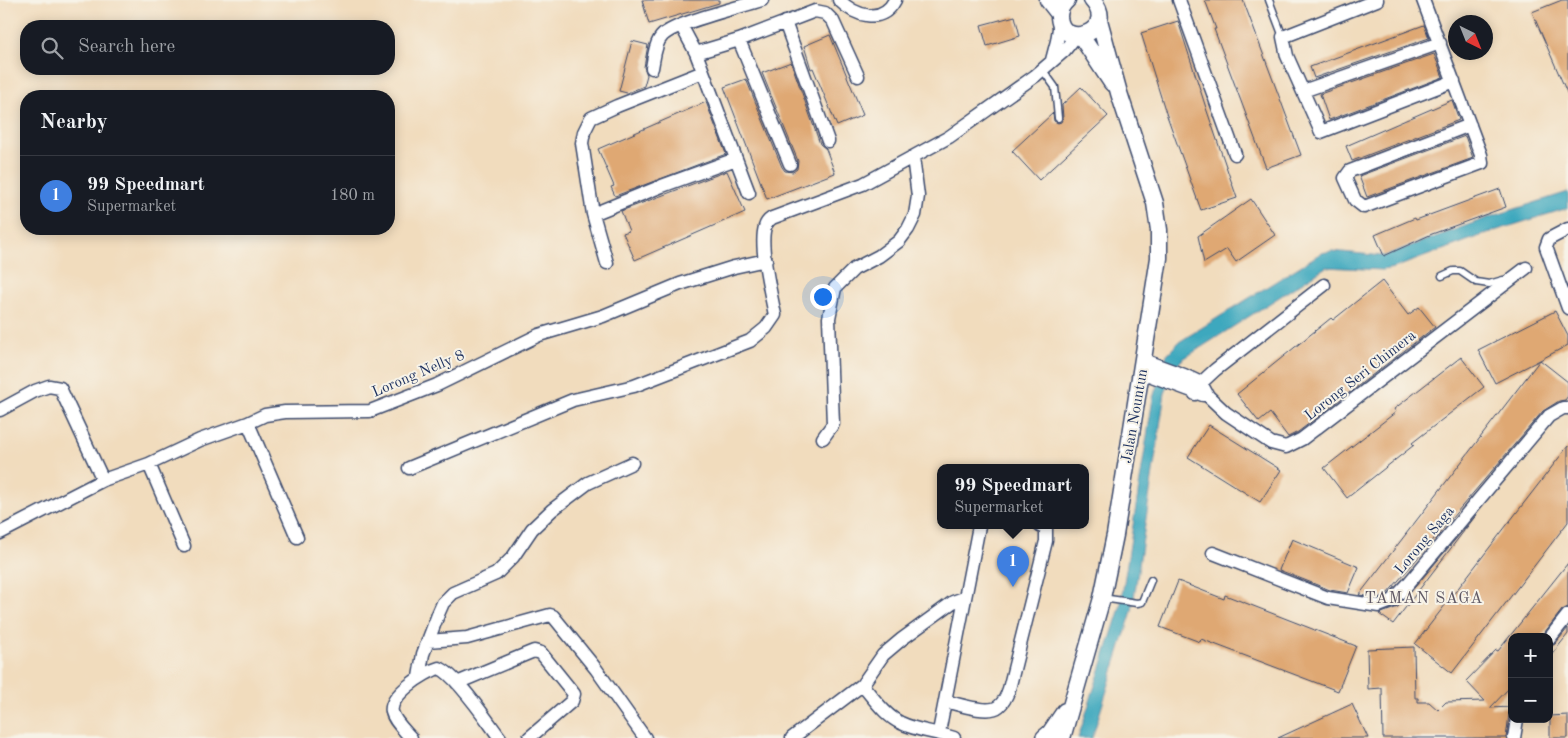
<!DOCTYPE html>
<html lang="en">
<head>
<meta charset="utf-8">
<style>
	:root { --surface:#171b24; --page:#20242c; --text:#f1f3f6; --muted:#9ea1a6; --line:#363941; --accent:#0b8043 }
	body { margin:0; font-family:"Old Standard TT",serif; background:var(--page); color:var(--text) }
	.controls { position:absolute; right:15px; bottom:15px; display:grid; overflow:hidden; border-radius:10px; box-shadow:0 2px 12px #0003 }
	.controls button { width:45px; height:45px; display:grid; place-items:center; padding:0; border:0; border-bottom:1px solid var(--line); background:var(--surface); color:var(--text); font:25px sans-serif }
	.compass { position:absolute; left:1448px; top:15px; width:45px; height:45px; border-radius:50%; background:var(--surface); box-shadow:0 2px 12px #0003; rotate:137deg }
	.you { position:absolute; left:822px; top:296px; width:18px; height:18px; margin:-12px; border:4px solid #fff; border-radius:50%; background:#1a73e8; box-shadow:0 0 0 8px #1a73e833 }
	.badge { display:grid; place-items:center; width:32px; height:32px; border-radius:50%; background:var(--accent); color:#fff; font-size:16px; font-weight:700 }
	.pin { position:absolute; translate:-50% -41px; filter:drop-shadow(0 1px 2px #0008) }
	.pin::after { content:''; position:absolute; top:26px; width:18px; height:15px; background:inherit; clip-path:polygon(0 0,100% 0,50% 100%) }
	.popup { position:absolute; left:937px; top:464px; width:152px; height:65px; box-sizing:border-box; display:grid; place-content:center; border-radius:10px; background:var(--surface); filter:drop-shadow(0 1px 4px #0005); font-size:16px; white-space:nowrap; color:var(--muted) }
	.popup b { font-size:19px; color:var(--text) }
	.popup::after { content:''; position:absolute; left:50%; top:100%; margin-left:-10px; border:10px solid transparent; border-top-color:var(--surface) }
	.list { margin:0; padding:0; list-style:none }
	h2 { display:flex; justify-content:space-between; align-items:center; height:65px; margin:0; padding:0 20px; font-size:21px }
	h2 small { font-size:16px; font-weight:400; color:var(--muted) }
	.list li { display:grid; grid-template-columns:32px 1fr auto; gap:15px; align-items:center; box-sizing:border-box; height:80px; padding:0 20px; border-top:1px solid var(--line) }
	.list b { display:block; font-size:19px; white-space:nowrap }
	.list p { margin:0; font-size:16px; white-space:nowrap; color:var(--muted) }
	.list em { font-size:16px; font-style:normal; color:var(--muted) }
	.icon { flex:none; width:28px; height:28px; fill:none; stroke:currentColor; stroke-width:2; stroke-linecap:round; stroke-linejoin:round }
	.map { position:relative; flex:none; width:1568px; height:738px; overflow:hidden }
	.search { position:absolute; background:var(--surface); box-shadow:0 2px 12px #0003; left:20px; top:20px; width:375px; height:55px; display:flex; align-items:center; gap:12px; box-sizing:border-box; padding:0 18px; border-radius:20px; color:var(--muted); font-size:19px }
	.panel { position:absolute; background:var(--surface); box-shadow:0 2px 12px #0003; left:20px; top:90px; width:375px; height:145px; border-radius:20px }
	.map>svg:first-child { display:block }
	.water { fill:#3ea8be; stroke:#2c6c8e }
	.building { fill:#dfa873 }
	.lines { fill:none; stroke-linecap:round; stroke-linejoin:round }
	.service-casing { stroke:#3b496c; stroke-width:9 }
	.minor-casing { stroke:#3b496c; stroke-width:15 }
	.tertiary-casing { stroke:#3b496c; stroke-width:19 }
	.service { stroke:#fff; stroke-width:6 }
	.minor { stroke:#fff; stroke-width:12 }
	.tertiary { stroke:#fff; stroke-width:16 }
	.labels { text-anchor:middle; stroke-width:4; stroke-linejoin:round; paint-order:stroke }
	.street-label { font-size:15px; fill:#1b2f5e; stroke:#f7f3e8 }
	.neighbourhood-label { font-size:16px; letter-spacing:1px; fill:#605965; stroke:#f7f3e8 }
</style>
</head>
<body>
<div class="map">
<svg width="1568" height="738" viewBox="0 0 1568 738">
	<rect width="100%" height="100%" fill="#f7f3e8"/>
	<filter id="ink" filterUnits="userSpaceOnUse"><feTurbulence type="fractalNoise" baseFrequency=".02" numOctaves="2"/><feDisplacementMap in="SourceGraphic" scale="10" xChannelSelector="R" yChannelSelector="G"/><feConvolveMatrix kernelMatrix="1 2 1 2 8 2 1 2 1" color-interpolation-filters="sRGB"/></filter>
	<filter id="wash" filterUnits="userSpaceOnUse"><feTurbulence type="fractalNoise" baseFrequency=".0096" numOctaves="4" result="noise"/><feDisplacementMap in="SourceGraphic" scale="20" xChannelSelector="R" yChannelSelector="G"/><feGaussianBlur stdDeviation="1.12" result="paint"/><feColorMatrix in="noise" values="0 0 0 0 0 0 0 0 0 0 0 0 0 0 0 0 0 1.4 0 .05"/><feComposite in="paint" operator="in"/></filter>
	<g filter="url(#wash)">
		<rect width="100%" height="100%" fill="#f1dcbd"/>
		<path class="water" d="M1568,192V208L1491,232L1394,268L1383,270L1326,267L1183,359L1179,363L1165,393L1132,611L1092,738H1078L1120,608L1153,398L1167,354L1179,342L1321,253L1332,251L1383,256L1487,218Z"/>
		<g id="blocks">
			<path class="building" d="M642,0H719V3L649,24Z
				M1205,0H1243L1301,155L1266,168L1214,29H1216Z
				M1562,0H1568V95L1532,12Z
				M1015,16L1020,36L987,46L981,25Z
				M1178,21L1207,111L1237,198L1201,210L1166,113L1141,33Z
				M1424,25L1429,38L1314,78L1310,67Z
				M830,35L863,115L837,126L813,68L811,69L804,46Z
				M632,41L648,45L644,67L647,75L644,86L627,93L619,91Z
				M1434,54L1443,77L1329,120L1320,94Z
				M791,62L820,144L826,149L835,173L767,199L724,87L746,79L782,167L785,171L793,172L797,169L798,161L762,73Z
				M1081,87L1108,116L1039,180L1012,151L1053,113L1054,121L1058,123L1061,122L1063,118L1062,105Z
				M1452,100L1459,120L1352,161L1346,146Z
				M706,102L726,154L615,196L611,187L614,186L598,149Z
				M1465,136L1473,158L1367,197L1359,176Z
				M727,171L745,212L635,260L623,233L629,231L621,211Z
				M1500,189L1506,207L1432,234L1384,256L1375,235L1415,218L1416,220Z
				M1251,199L1275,235L1236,262L1227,249L1204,263L1198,236Z
				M1382,281L1408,315L1419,307L1435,327L1298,432L1288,437L1270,413L1259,422L1237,394L1331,318L1333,320Z
				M1555,311L1568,336V345L1540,360L1568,382V396L1565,400L1559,401L1543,411L1387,594L1378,598L1359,595L1540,360L1495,383L1478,350Z
				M1461,357L1484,387L1412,443L1414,445L1347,498L1324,468L1396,412L1394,409Z
				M1209,425L1281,470L1260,502L1188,457Z
				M1568,446V522L1452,673L1415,644Z
				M1477,514L1393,624L1379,614L1398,607Z
				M1292,539L1359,567L1348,593L1330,590L1279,570Z
				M1568,563V607L1562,610L1541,637H1512V685L1490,708L1510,707L1506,738H1383L1382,688L1368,689L1367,649L1414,647L1415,698H1418V702H1429L1438,710L1446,702L1485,701L1466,681L1496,650L1498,651Z
				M1178,581L1224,599L1225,595L1356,646L1338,691L1201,639L1200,642L1160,627Z
				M1568,628V634L1549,658V647L1555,644Z
				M1352,704L1368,738H1278Z
				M1568,715V738H1550V716Z"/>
		</g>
	</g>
	<g filter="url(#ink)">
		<use href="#blocks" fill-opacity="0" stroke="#3b496c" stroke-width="1"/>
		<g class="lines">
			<g class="service-casing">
				<path id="service" d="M1269,0L1283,37
					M1042,69L1055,87L1058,118
					M1442,276L1453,271H1460L1476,282L1489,284L1503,280
					M1102,598L1137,603L1142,602L1151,580"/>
			</g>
			<g class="minor-casing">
				<path id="minor" d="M839,0C855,16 882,25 895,0
					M1179,0L1235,154
					M1377,0L1283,37L1287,56L1321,132L1454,81
					M1423,0L1481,155L1482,163L1364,207L1355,200L1345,178L1350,171L1470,125
					M785,22L828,141
					M681,25L696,53L749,193
					M739,40L790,164
					M696,53L739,40L815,11L825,13L833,21L858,76
					M1052,60L1057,41L1060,22
					M652,68C654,58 655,42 663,35C677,22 741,7 762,0
					M1303,91L1440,43
					M593,214L662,186L736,159
					M1568,229L1549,239L1546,247L1568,308
					M607,263L593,214L582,143L584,132L591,118L617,106L703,72
					M1143,360L1184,375L1201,383L1208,396L1226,413L1271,443L1286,447L1302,439L1526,268
					M1141,372L1203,395
					M1195,394L1201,383L1215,370L1324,285
					M0,410L35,391L49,386L60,388L103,480
					M248,423L297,537
					M823,438L833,424L829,318L835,288L854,269L879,256L899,241L908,229L915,215L918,196L913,157
					M149,464L184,546
					M409,468L573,400L634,386L750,341L766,328L775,315C771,294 759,246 765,227C766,223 769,220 772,218L863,184L949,137L1035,76L1064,51L1076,36
					M0,533L103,480L149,464L200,440L248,423L265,415L285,412L370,411L437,385L539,335L603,316L680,284L734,267L766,260
					M1213,553L1328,598L1379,606L1392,601L1407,585L1549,416L1563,408H1568
					M1549,639L1568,615
					M428,641L467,638L550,615L553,616L596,669L645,738
					M419,677L423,654L439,612L443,603L453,593L496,574L513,557L532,529L552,510L588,483L632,463
					M457,683L529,653L534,651L541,653L574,694L572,701L529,738
					M862,685C873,697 885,716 901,723C917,731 937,732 954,738
					M945,701C957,704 989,715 999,706C1004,702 1007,695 1009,689L1046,541V529L1040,526
					M939,732L979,526
					M411,738C405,731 394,721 392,712C388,696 425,672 439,668C456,674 488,722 500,738
					M792,738L862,685L883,655L902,639L953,602L964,598
					M1514,738L1517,719"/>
			</g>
			<g class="tertiary-casing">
				<path id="tertiary" d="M1048,0L1059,14
					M1067,0C1062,4 1059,11 1059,17C1062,52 1120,31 1092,0
					M1081,36L1112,83
					M1044,738L1050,733L1065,711
					M1062,738L1102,598L1115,535L1159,258V230L1155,203L1119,93L1099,20"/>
			</g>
			<use href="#service" class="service"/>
			<use href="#minor" class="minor"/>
			<use href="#tertiary" class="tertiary"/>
		</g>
	</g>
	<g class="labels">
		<g class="street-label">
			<text transform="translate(418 373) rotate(-23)" y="5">Lorong Nelly 8</text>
			<text transform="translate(1360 375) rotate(-38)" y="5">Lorong Seri Chimera</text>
			<text transform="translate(1134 416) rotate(-80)" y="5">Jalan Nountun</text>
			<text transform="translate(1424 540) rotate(-50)" y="5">Lorong Saga</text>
		</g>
		<g class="neighbourhood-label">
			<text x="1424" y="603">TAMAN SAGA</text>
		</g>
	</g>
</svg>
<div class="controls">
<button>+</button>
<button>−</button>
</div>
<svg class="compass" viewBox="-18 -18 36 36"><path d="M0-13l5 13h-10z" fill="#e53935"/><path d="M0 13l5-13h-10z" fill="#9ea1a6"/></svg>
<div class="you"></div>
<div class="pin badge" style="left:1013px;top:587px;background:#3f7fe0">1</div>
<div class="popup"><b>99 Speedmart</b>Supermarket</div>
<div class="search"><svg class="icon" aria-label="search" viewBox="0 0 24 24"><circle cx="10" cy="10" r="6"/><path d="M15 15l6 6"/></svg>Search here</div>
<section class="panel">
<h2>Nearby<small></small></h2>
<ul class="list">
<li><span class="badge" style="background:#3f7fe0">1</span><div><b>99 Speedmart</b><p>Supermarket</p></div><em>180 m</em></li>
</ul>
</section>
</div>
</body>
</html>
